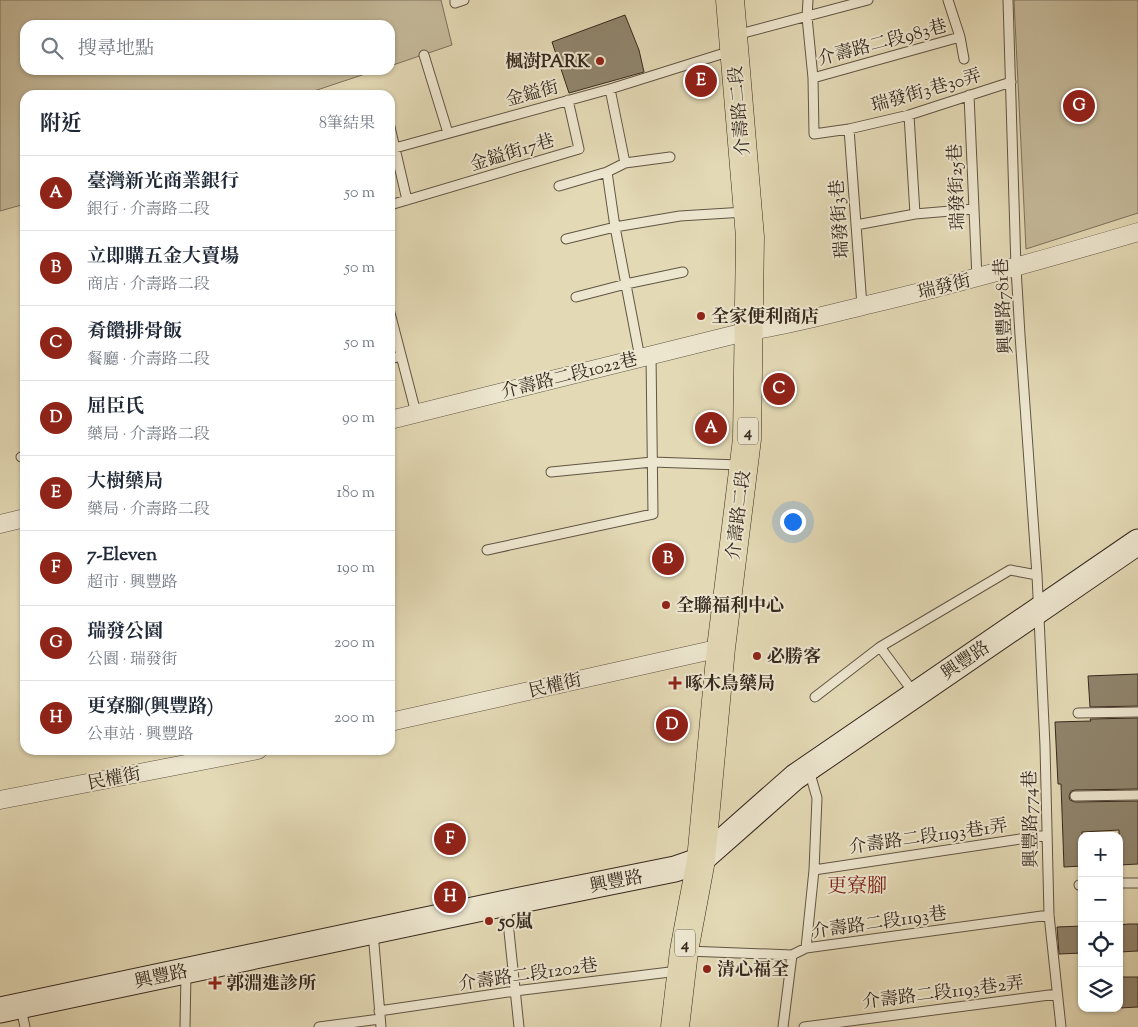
<!DOCTYPE html>
<html lang="zh-TW">
<head>
<meta charset="utf-8">
<style>
	:root { --surface:#fff; --page:#f6f6f7; --text:#1f2937; --muted:#747a83; --line:#e0e1e3; --accent:#8f2418 }
	body { margin:0; font-family:"Sorts Mill Goudy","Noto Serif TC",serif; background:var(--page); color:var(--text) }
	.controls { position:absolute; right:15px; bottom:15px; display:grid; overflow:hidden; border-radius:10px; box-shadow:0 1px 4px #0004 }
	.controls button { width:45px; height:45px; display:grid; place-items:center; padding:0; border:0; border-bottom:1px solid var(--line); background:var(--surface); color:var(--text); font:25px sans-serif }
	.you { position:absolute; left:792px; top:521px; width:18px; height:18px; margin:-12px; border:4px solid #fff; border-radius:50%; background:#1a73e8; box-shadow:0 0 0 8px #1a73e833 }
	.badge { display:grid; place-items:center; width:32px; height:32px; border-radius:50%; background:var(--accent); color:#fff; font-size:16px; font-weight:700 }
	.pin { position:absolute; translate:-50% -50%; border:2px solid #fff; box-shadow:0 1px 5px #0006 }
	.list { margin:0; padding:0; list-style:none }
	h2 { display:flex; justify-content:space-between; align-items:center; height:65px; margin:0; padding:0 20px; font-size:21px }
	h2 small { font-size:16px; font-weight:400; color:var(--muted) }
	.list li { display:grid; grid-template-columns:32px 1fr auto; gap:15px; align-items:center; box-sizing:border-box; height:75px; padding:0 20px; border-top:1px solid var(--line) }
	.list b { display:block; font-size:19px; white-space:nowrap }
	.list p { margin:0; font-size:16px; white-space:nowrap; color:var(--muted) }
	.list em { font-size:16px; font-style:normal; color:var(--muted) }
	.icon { flex:none; width:28px; height:28px; fill:none; stroke:currentColor; stroke-width:2; stroke-linecap:round; stroke-linejoin:round }
	.map { position:relative; flex:none; width:1138px; height:1027px; overflow:hidden }
	.search { position:absolute; background:var(--surface); box-shadow:0 1px 4px #0004; left:20px; top:20px; width:375px; height:55px; display:flex; align-items:center; gap:12px; box-sizing:border-box; padding:0 18px; border-radius:15px; color:var(--muted); font-size:19px }
	.panel { position:absolute; background:var(--surface); box-shadow:0 1px 4px #0004; left:20px; top:90px; width:375px; height:665px; border-radius:15px }
	.map>svg:first-child { display:block }
	.green { fill:#c6bb9c; stroke:#7e725e }
	.building { fill:#90856d; stroke:#36291f }
	.lines { fill:none; stroke-linecap:round; stroke-linejoin:round }
	.service-casing { stroke:#615544; stroke-width:11 }
	.minor-casing { stroke:#615544; stroke-width:19 }
	.secondary-casing { stroke:#36291f; stroke-width:27 }
	.primary-casing { stroke:#36291f; stroke-width:29 }
	.service { stroke:#ede6cf; stroke-width:9 }
	.minor { stroke:#ede6cf; stroke-width:18 }
	.secondary { stroke:#ede6cf; stroke-width:25 }
	.primary { stroke:#e3d9b5; stroke-width:28 }
	.poi-dot { fill:#8f2418; stroke:#ede6cf; stroke-width:2 }
	.labels { text-anchor:middle; stroke-width:4; stroke-linejoin:round; paint-order:stroke }
	.shield { fill:#ede6cf; stroke:#6d6254; stroke-width:1 }
	.shield-label { font-size:16px; font-weight:bold; fill:#36291f }
	.street-label { font-size:18px; fill:#36291f; stroke:#ede6cf }
	.poi-label { font-size:18px; font-weight:bold; fill:#36291f; stroke:#ede6cf; text-anchor:start }
	.quarter-label { font-size:20px; fill:#7a1f14; stroke:#ede6cf }
</style>
</head>
<body>
<div class="map">
<svg width="1138" height="1027" viewBox="0 0 1138 1027">
	<rect width="100%" height="100%" fill="#e3d9b5"/>
	<filter id="stains"><feTurbulence type="fractalNoise" baseFrequency=".004" numOctaves="4"/><feColorMatrix values="0 0 0 0 .2 0 0 0 0 .09 0 0 0 0 .02 0 0 0 .5 -.17"/></filter>
	<radialGradient id="worn" r=".72"><stop offset=".6" stop-color="#630" stop-opacity="0"/><stop offset="1" stop-color="#630" stop-opacity=".3"/></radialGradient>
	<path class="green" d="M0,0H441L452,45L390,66V25H25V70H377L302,95H25V204L0,211Z
		M1014,0H1138V213L1026,249Z"/>
	<path class="building" d="M625,15L639,50L644,72L569,93L552,42Z
		M1138,674V706L1090,707L1088,676Z
		M1138,718V789L1075,790L1071,791L1069,796L1070,800L1075,802L1138,801V864L1119,865V830L1082,832V866L1064,867L1061,784H1058L1055,722L1091,721L1090,719Z
		M1128,924H1138V951L1119,952V925Z
		M1082,926V953L1059,954L1057,927Z
		M1119,977H1138V1007L1119,1008Z"/>
	<g class="lines">
		<g class="service-casing">
			<path id="service" d="M455,0V3L464,0
				M808,0L807,17L813,78L814,134L849,129L909,115L1011,82
				M948,0L960,37L964,59
				M1008,0L1016,268L1020,335L1037,575L1045,746L1049,915L1061,1027
				M736,35L868,0
				M424,55L448,133
				M813,78L960,37
				M610,89L625,163
				M969,95L977,278
				M909,115L915,214
				M390,127L407,200
				M849,129L862,306
				M395,148L610,89L731,51
				M607,172L615,227L640,358
				M559,186L607,172L625,163L670,157
				M390,205L579,149L568,100
				M856,225L915,214L974,209
				M566,239L615,227L680,216L745,212
				M576,297L626,284L683,272
				M390,313L416,413
				M390,359L401,356
				M21,457L25,456
				M551,472L652,462L740,465
				M487,550L653,514L651,355
				M880,647L914,693
				M815,697L880,647L1010,570L1037,575
				M1078,713L1138,712
				M1075,796L1138,795
				M814,870L1047,835
				M1119,883H1138
				M1079,885H1082
				M506,903L519,1027
				M373,932L381,1027
				M806,948L814,870L817,798L809,770
				M687,951L792,955L806,948L1049,915
				M21,1008L25,1027
				M379,1011L515,991L678,971
				M185,1027L186,973
				M319,1027L380,1019
				M783,1027L792,955
				M804,1027L1057,994"/>
		</g>
		<g class="minor-casing">
			<path id="minor" d="M390,420L749,331C790,325 830,314 871,304C961,283 1049,258 1138,232
				M0,524L25,518
				M390,722L721,648
				M0,800L258,750"/>
		</g>
		<g class="secondary-casing">
			<path id="secondary" d="M0,1010L506,903L675,869L701,860L795,777L1138,542"/>
		</g>
		<g class="primary-casing">
			<path id="primary" d="M675,1027L684,951L701,860L721,648L747,439L750,237L730,0"/>
		</g>
		<use href="#service" class="service"/>
		<use href="#minor" class="minor"/>
		<use href="#secondary" class="secondary"/>
		<use href="#primary" class="primary"/>
	</g>
	<g class="poi-dot">
		<circle cx="600" cy="61" r="5"/>
		<circle cx="701" cy="316" r="5"/>
		<circle cx="666" cy="605" r="5"/>
		<circle cx="757" cy="656" r="5"/>
		<path d="M672.5 675.5h5v5h5v5h-5v5h-5v-5h-5v-5h5z"/>
		<circle cx="489" cy="921" r="5"/>
		<circle cx="707" cy="969" r="5"/>
		<path d="M212.5 975.5h5v5h5v5h-5v5h-5v-5h-5v-5h5z"/>
	</g>
	<g class="labels">
		<g class="shield">
			<rect x="738" y="417.5" width="20" height="27" rx="4"/>
			<rect x="675" y="929.5" width="20" height="27" rx="4"/>
		</g>
		<g class="shield-label">
			<text x="748" y="437">4</text>
			<text x="685" y="949">4</text>
		</g>
		<g class="street-label">
			<text transform="translate(882 42) rotate(-15)" y="6">介壽路二段983巷</text>
			<text transform="translate(926 90) rotate(-16)" y="6">瑞發街3巷30弄</text>
			<text transform="translate(532 93) rotate(-15)" y="6">金鎰街</text>
			<text transform="translate(739 111) rotate(-95)" y="6">介壽路二段</text>
			<text transform="translate(512 152) rotate(-17)" y="6">金鎰街17巷</text>
			<text transform="translate(956 187) rotate(-92)" y="6">瑞發街25巷</text>
			<text transform="translate(839 219) rotate(-94)" y="6">瑞發街3巷</text>
			<text transform="translate(944 286) rotate(-14)" y="6">瑞發街</text>
			<text transform="translate(1003 306) rotate(-93)" y="6">興豐路781巷</text>
			<text transform="translate(569 375) rotate(-14)" y="6">介壽路二段1022巷</text>
			<text transform="translate(738 515) rotate(-83)" y="6">介壽路二段</text>
			<text transform="translate(965 660) rotate(-34)" y="6">興豐路</text>
			<text transform="translate(555 685) rotate(-13)" y="6">民權街</text>
			<text transform="translate(114 778) rotate(-11)" y="6">民權街</text>
			<text transform="translate(1030 819) rotate(-91)" y="6">興豐路774巷</text>
			<text transform="translate(928 836) rotate(-8)" y="6">介壽路二段1193巷1弄</text>
			<text transform="translate(616 881) rotate(-11)" y="6">興豐路</text>
			<text transform="translate(879 922) rotate(-8)" y="6">介壽路二段1193巷</text>
			<text transform="translate(528 974) rotate(-8)" y="6">介壽路二段1202巷</text>
			<text transform="translate(161 976) rotate(-12)" y="6">興豐路</text>
			<text transform="translate(943 992) rotate(-7)" y="6">介壽路二段1193巷2弄</text>
		</g>
		<g class="poi-label">
			<text x="590" y="67" text-anchor="end">楓澍PARK</text>
			<text x="711" y="322">全家便利商店</text>
			<text x="676" y="611">全聯福利中心</text>
			<text x="767" y="662">必勝客</text>
			<text x="685" y="689">啄木鳥藥局</text>
			<text x="499" y="927">50嵐</text>
			<text x="717" y="975">清心福全</text>
			<text x="226" y="989">郭淵進診所</text>
		</g>
		<g class="quarter-label">
			<text x="857" y="892">更寮腳</text>
		</g>
	</g>
	<rect width="100%" height="100%" filter="url(#stains)"/>
	<rect width="100%" height="100%" fill="url(#worn)"/>
</svg>
<div class="controls">
<button>+</button>
<button>−</button>
<button><svg class="icon" aria-label="locate" viewBox="0 0 24 24"><circle cx="12" cy="12" r="6"/><path d="M12 2v4M12 18v4M2 12h4M18 12h4"/></svg></button>
<button><svg class="icon" aria-label="layers" viewBox="0 0 24 24"><path d="M12 4l9 5-9 5-9-5zM3 14l9 5 9-5"/></svg></button>
</div>
<div class="you"></div>
<div class="pin badge" style="left:711px;top:428px">A</div>
<div class="pin badge" style="left:668px;top:559px">B</div>
<div class="pin badge" style="left:779px;top:389px">C</div>
<div class="pin badge" style="left:672px;top:725px">D</div>
<div class="pin badge" style="left:701px;top:81px">E</div>
<div class="pin badge" style="left:450px;top:839px">F</div>
<div class="pin badge" style="left:1079px;top:106px">G</div>
<div class="pin badge" style="left:450px;top:897px">H</div>
<div class="search"><svg class="icon" aria-label="search" viewBox="0 0 24 24"><circle cx="10" cy="10" r="6"/><path d="M15 15l6 6"/></svg>搜尋地點</div>
<section class="panel">
<h2>附近<small>8筆結果</small></h2>
<ul class="list">
<li><span class="badge">A</span><div><b>臺灣新光商業銀行</b><p>銀行 · 介壽路二段</p></div><em>50 m</em></li>
<li><span class="badge">B</span><div><b>立即購五金大賣場</b><p>商店 · 介壽路二段</p></div><em>50 m</em></li>
<li><span class="badge">C</span><div><b>肴饡排骨飯</b><p>餐廳 · 介壽路二段</p></div><em>50 m</em></li>
<li><span class="badge">D</span><div><b>屈臣氏</b><p>藥局 · 介壽路二段</p></div><em>90 m</em></li>
<li><span class="badge">E</span><div><b>大樹藥局</b><p>藥局 · 介壽路二段</p></div><em>180 m</em></li>
<li><span class="badge">F</span><div><b>7-Eleven</b><p>超市 · 興豐路</p></div><em>190 m</em></li>
<li><span class="badge">G</span><div><b>瑞發公園</b><p>公園 · 瑞發街</p></div><em>200 m</em></li>
<li><span class="badge">H</span><div><b>更寮腳(興豐路)</b><p>公車站 · 興豐路</p></div><em>200 m</em></li>
</ul>
</section>
</div>
</body>
</html>
